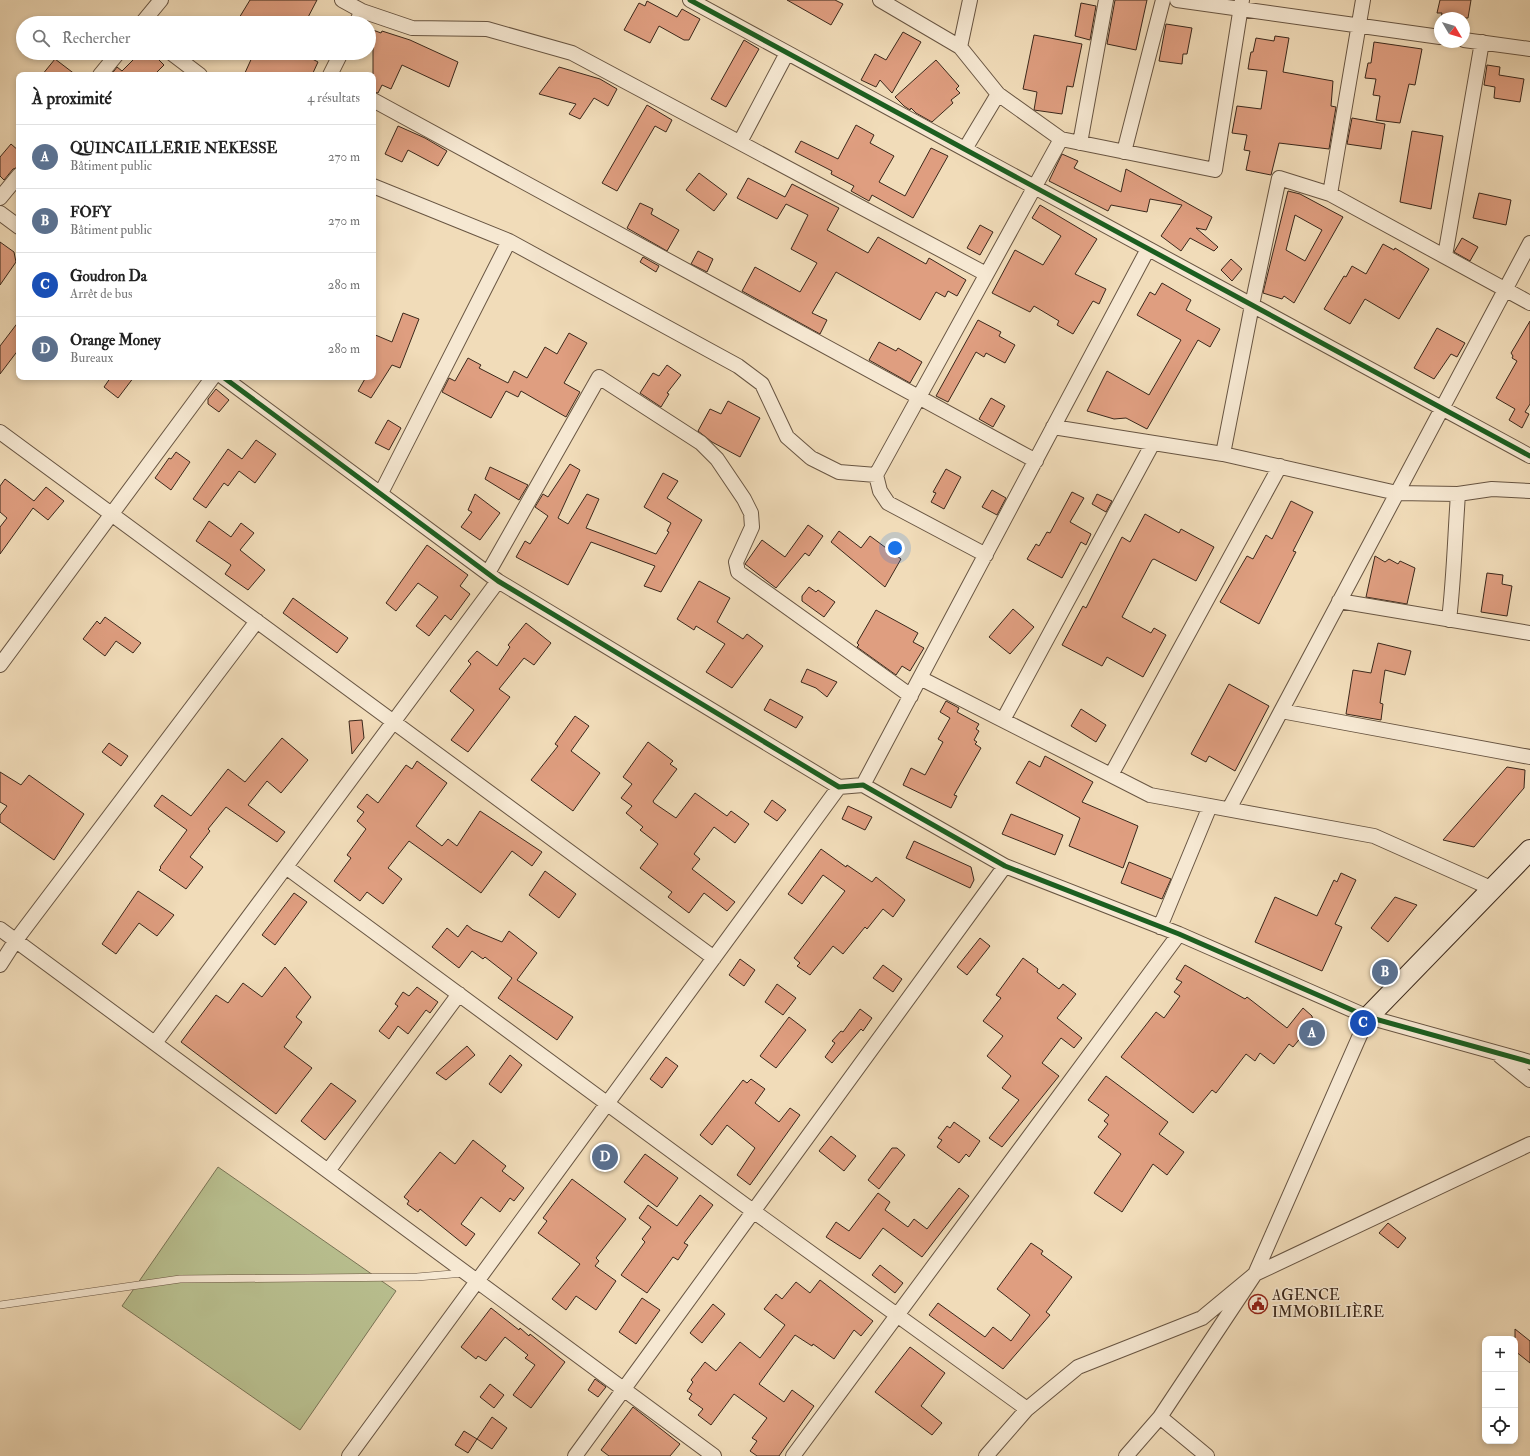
<!DOCTYPE html>
<html lang="fr">
<head>
<meta charset="utf-8">
<style>
	:root { --surface:#fff; --page:#f6f6f6; --text:#222; --muted:#767676; --line:#e0e0e0; --accent:#8f2418 }
	body { margin:0; font-family:"IM FELL Double Pica",serif; background:var(--page); color:var(--text) }
	.controls { position:absolute; right:12px; bottom:12px; display:grid; overflow:hidden; border-radius:8px; box-shadow:0 2px 6px #0003 }
	.controls button { width:36px; height:36px; display:grid; place-items:center; padding:0; border:0; border-bottom:1px solid var(--line); background:var(--surface); color:var(--text); font:20px sans-serif }
	.compass { position:absolute; left:1434px; top:12px; width:36px; height:36px; border-radius:50%; background:var(--surface); box-shadow:0 2px 6px #0003; rotate:128deg }
	.you { position:absolute; left:895px; top:548px; width:14px; height:14px; margin:-10px; border:3px solid #fff; border-radius:50%; background:#1a73e8; box-shadow:0 0 0 6px #1a73e833 }
	.badge { display:grid; place-items:center; width:26px; height:26px; border-radius:50%; background:var(--accent); color:#fff; font-size:13px; font-weight:700 }
	.pin { position:absolute; translate:-50% -50%; border:2px solid #fff; box-shadow:0 1px 4px #0006 }
	.list { margin:0; padding:0; list-style:none }
	h2 { display:flex; justify-content:space-between; align-items:center; height:52px; margin:0; padding:0 16px; font-size:17px }
	h2 small { font-size:13px; font-weight:400; color:var(--muted) }
	.list li { display:grid; grid-template-columns:26px 1fr auto; gap:12px; align-items:center; box-sizing:border-box; height:64px; padding:0 16px; border-top:1px solid var(--line) }
	.list b { display:block; font-size:15px; white-space:nowrap }
	.list p { margin:0; font-size:13px; white-space:nowrap; color:var(--muted) }
	.list em { font-size:13px; font-style:normal; color:var(--muted) }
	.icon { flex:none; width:22px; height:22px; fill:none; stroke:currentColor; stroke-width:2; stroke-linecap:round; stroke-linejoin:round }
	.map { position:relative; flex:none; width:1530px; height:1456px; overflow:hidden }
	.search { position:absolute; background:var(--surface); box-shadow:0 2px 6px #0003; left:16px; top:16px; width:360px; height:44px; display:flex; align-items:center; gap:10px; box-sizing:border-box; padding:0 14px; border-radius:22px; color:var(--muted); font-size:15px }
	.panel { position:absolute; background:var(--surface); box-shadow:0 2px 6px #0003; left:16px; top:72px; width:360px; height:308px; border-radius:8px }
	.map>svg:first-child { display:block }
	.green { fill:#b9c090; stroke:#7a7456 }
	.building { fill:#df9e80; stroke:#3b281b; fill-rule:evenodd }
	.lines { fill:none; stroke-linecap:round; stroke-linejoin:round }
	.lane-casing { stroke:#685542; stroke-width:8 }
	.street-casing { stroke:#685542; stroke-width:16 }
	.secondary-casing { stroke:#3b281b; stroke-width:22 }
	.lane { stroke:#f6e8d2; stroke-width:7 }
	.street { stroke:#f6e8d2; stroke-width:14 }
	.secondary { stroke:#f6e8d2; stroke-width:20 }
	.cycleway-casing { stroke:#f6e8d2; stroke-width:8 }
	.cycleway { stroke:#1b5e20; stroke-width:5 }
	.labels { text-anchor:middle; stroke-width:3; stroke-linejoin:round; paint-order:stroke }
	.poi-label { font-size:15px; fill:#3b281b; stroke:#f6e8d2; text-anchor:start }
</style>
</head>
<body>
<div class="map">
<svg width="1530" height="1456" viewBox="0 0 1530 1456">
	<rect width="100%" height="100%" fill="#f1dcb9"/>
	<filter id="stains"><feTurbulence type="fractalNoise" baseFrequency=".005" numOctaves="4"/><feColorMatrix values="0 0 0 0 .2 0 0 0 0 .09 0 0 0 0 .02 0 0 0 .5 -.17"/></filter>
	<radialGradient id="worn" r=".72"><stop offset=".6" stop-color="#630" stop-opacity="0"/><stop offset="1" stop-color="#630" stop-opacity=".3"/></radialGradient>
	<path class="green" d="M218,1167L396,1291L300,1430L122,1306Z"/>
	<path class="building" d="M250,0H317L305,23H236Z
		M787,0H835L843,4L831,25Z
		M1115,0H1147L1136,50L1107,44Z
		M1440,0H1471L1468,18H1441L1442,13H1437Z
		M647,1L677,17L682,9L700,19L689,40H684L659,26L650,43L624,30L639,3L645,6Z
		M1081,3L1096,6L1090,40L1075,36Z
		M1166,24L1192,28L1187,54H1183L1182,64L1159,61Z
		M373,30L381,33L382,31L410,40L458,62L449,87L402,65L391,89L382,85L378,93L373,92Z
		M903,32L921,42L892,93L880,80L876,87L861,80L875,54L886,60Z
		M1034,35L1082,44L1073,87L1067,86L1062,114L1034,110L1037,92L1023,89Z
		M1275,36L1289,38L1283,72L1333,81L1331,106L1336,107L1329,149L1279,143L1271,175L1246,170L1250,151L1244,150L1247,135L1232,133L1237,106L1261,109L1267,71L1248,69L1250,57L1251,52H1253L1256,38L1274,41Z
		M744,40L759,49L726,107L711,99Z
		M1374,42L1422,49L1415,85L1409,84L1400,123L1376,120L1380,96L1373,95L1376,79L1365,78L1368,63H1371Z
		M140,53H152L164,65L154,75H111L117,67L122,71Z
		M254,53H301L318,62L312,75H244Z
		M55,59L76,75H42Z
		M936,60L959,86L956,89L960,93L951,100L953,103L932,122L916,113L911,108L910,110L904,106L895,97Z
		M1487,65L1500,67L1499,75L1524,79L1520,102L1494,98L1495,87L1484,85Z
		M559,67L600,79L617,89L608,106L594,98L580,119L569,114L576,104L539,94Z
		M647,105L672,120L666,132L655,126L617,191L602,183Z
		M1352,118L1385,124L1381,149L1347,144Z
		M856,125L874,135L870,143L894,156L879,182L905,196L931,148L948,156L913,218L872,195L869,201L851,191L854,186L831,174L832,171L795,152L801,141L838,159Z
		M398,126L425,138L447,151L438,166L408,150L402,162L385,154Z
		M1412,131L1443,136L1431,209L1400,202Z
		M11,144L19,151V167L13,169L4,180L0,176V157Z
		M1062,154L1078,161L1074,168L1121,192L1126,169L1212,217L1206,230L1196,228L1218,247L1214,251L1190,238L1181,251L1161,236L1182,205L1150,199L1147,212L1111,205L1108,211L1049,181Z
		M699,173L727,194L714,211L686,190Z
		M748,178L785,197L792,184L839,208L827,230L868,253L878,237L926,264L929,258L966,280L957,296L948,291L945,297L936,292L920,320L836,272L812,313L827,320L820,334L742,291L755,267L800,292L817,263L791,249L808,215L786,204L777,219L737,198Z
		M1288,191L1300,194L1343,217L1294,303L1284,296L1282,299L1263,293ZM1295,215L1322,230L1305,261L1286,250Z
		M1479,193L1511,200L1506,225L1473,218Z
		M640,203L653,209L651,214L679,230L667,251L627,228Z
		M1040,205L1097,239L1075,274L1106,289L1099,304L1093,301L1073,334L1057,325L1059,321L1034,306L1030,312L992,293L1015,250L1043,265L1061,236L1032,218Z
		M980,225L993,232L980,255L967,248Z
		M1462,238L1478,247L1470,261L1454,252Z
		M0,242L14,252L16,262L0,285Z
		M1383,244L1394,250L1395,248L1429,269L1399,319L1365,299L1350,324L1324,309L1344,276L1346,277L1352,266L1366,274Z
		M698,251L713,259L707,272L691,264Z
		M643,257L659,266L656,272L640,262Z
		M1231,259L1242,269L1232,281L1221,270Z
		M1162,283L1191,300L1186,310L1220,329L1210,347L1198,340L1147,429L1126,418L1114,419L1087,411L1107,371L1149,395L1181,340L1137,315L1150,292L1155,295Z
		M403,313L419,319L400,368L392,365L371,398L358,391L366,377H373V334L392,342Z
		M978,320L1001,332L999,336L1015,345L1005,363L986,353L984,357L976,352L948,402L936,396Z
		M19,321V349L0,374V346Z
		M1530,321V404L1525,412L1529,414L1522,428L1509,420L1515,409L1496,398L1517,361L1512,358L1513,356L1511,353Z
		M1437,328L1465,343L1457,357L1451,354L1434,379L1414,368Z
		M569,333L587,343L564,383L580,392L566,417L521,391L518,397L506,391L491,418L442,392L449,378L455,381L468,358L481,365L479,368L508,383L514,371L527,378L545,347L557,354Z
		M879,342L896,351L898,348L922,362L910,383L869,360Z
		M667,365L681,375L667,393L669,394L661,407L640,393L653,373L659,376Z
		M111,377H134L118,398L104,387Z
		M216,389L229,400L219,412L208,404V399Z
		M991,398L1005,406L993,427L979,419Z
		M728,401L760,418L740,457L712,442L698,431L710,409L721,414Z
		M388,420L401,428L389,450L375,443Z
		M256,440L276,454L255,483L239,471L228,486L224,483L206,508L193,499L228,449L242,459Z
		M176,452L190,462L171,490L155,478L169,458L171,459Z
		M570,464L580,470L558,518L568,524L587,494L599,499L586,528L656,554L669,532L667,531L671,523L644,507L663,473L678,481L667,498L702,520L661,592L644,586L655,566L591,542L568,585L516,557L525,541L530,544L548,516L535,507L543,494L548,497Z
		M490,467L528,485L519,500L485,479Z
		M946,469L961,477L944,509L931,502L936,493L933,492Z
		M5,479L34,501L46,487L64,501L48,520L33,508L0,554V527L7,518L0,512V486Z
		M992,490L1006,498L997,515L982,507Z
		M1072,492L1084,498L1070,522L1091,534L1086,545L1081,542L1062,578L1027,559L1036,544L1039,546L1047,532L1050,533Z
		M475,494L500,513L480,540L461,527L472,512L468,510Z
		M1097,494L1112,501L1106,512L1092,504Z
		M1291,501L1313,512L1293,551L1296,552L1259,624L1220,602L1247,556L1253,559L1266,535L1272,539Z
		M1145,514L1179,533L1181,529L1214,547L1196,581L1154,559L1152,560L1122,617L1151,633L1154,628L1166,635L1143,677L1107,657L1102,666L1062,645L1083,606L1086,608L1122,537L1130,542Z
		M209,521L231,537L241,523L254,533L240,550L265,570L248,590L225,574L231,565L196,541Z
		M808,525L823,536L809,556L805,553L776,588L745,564L762,540L785,557Z
		M839,531L861,548L870,536L901,559L885,587L831,542Z
		M427,545L468,575L460,586L470,594L451,620L445,615L429,636L416,626L438,597L418,583L396,611L386,603Z
		M1375,556L1385,562L1389,559L1398,564L1400,561L1415,568L1407,604L1366,597Z
		M1487,573L1503,575L1502,584L1512,586L1507,616L1481,612Z
		M699,581L730,598L717,622L743,639L747,634L763,646L732,688L706,672L725,644L696,626L694,630L677,619Z
		M809,587L816,592L818,590L835,602L824,617L802,601V596Z
		M293,598L348,638L337,653L283,613Z
		M1013,609L1034,627L1010,654L989,637Z
		M876,610L918,633L913,642L924,648L910,671L902,666L896,675L857,647L859,645L857,643Z
		M105,617L141,643L133,653L116,641L105,656L83,639L97,621L100,624Z
		M526,623L551,643L534,665L524,658L499,689L510,697L468,752L451,740L474,710L450,691L471,664L468,661L477,651L497,666L510,647L508,645Z
		M1378,643L1411,651L1405,675L1385,670L1380,703L1383,704L1381,720L1346,714L1353,670L1371,673Z
		M807,669L837,682L827,697L816,688L801,682Z
		M1229,684L1269,706L1235,771L1209,756L1206,762L1191,754Z
		M770,699L803,717L796,728L764,710Z
		M946,701L959,708L957,712L979,724L976,729L979,731L974,740L977,742L975,744L981,748L954,795L957,796L951,808L903,785L911,768L925,775L943,742L938,739L950,718L940,712Z
		M1081,709L1106,725L1096,742L1071,726Z
		M575,716L589,726L571,751L600,773L573,811L531,780L558,746L555,744Z
		M362,720L364,738L352,754L349,721Z
		M282,738L308,760L281,793L267,781L248,805L285,832L277,842L226,807L208,829L210,831L190,857L203,867L186,889L159,870L161,868L160,867L187,830L154,806L162,795L191,816L228,769L245,782Z
		M648,742L673,761L670,764L677,769L653,801L654,803L676,818L695,793L727,816L731,811L749,824L735,843L714,827L694,854L700,859L692,869L735,902L727,911L704,893L689,913L668,897L672,892L640,868L658,844L640,830L643,827L626,813L632,806L621,798L632,784L623,777Z
		M109,743L128,756L121,766L102,752Z
		M1045,756L1093,782L1082,802L1138,826L1123,868L1069,846L1080,818L1016,783L1029,761L1040,767Z
		M417,761L447,783L416,826L442,846L448,839L457,846L480,811L542,852L532,866L512,851L481,893L409,841L388,868L402,879L383,904L367,892L360,901L334,881L351,858L347,855L366,829L357,821L364,812L357,807L367,794L378,803L406,765L412,769Z
		M1507,767L1525,770L1524,788L1474,847L1443,840Z
		M0,772L21,785L29,775L84,814L54,860L0,822V815L7,806L0,802Z
		M772,800L786,810L777,821L764,812Z
		M848,806L872,817L865,830L842,819Z
		M1011,814L1063,835L1055,855L1002,834Z
		M914,841L971,867L974,880L970,888L906,858Z
		M821,849L846,867L847,865L872,882L876,877L905,900L893,917L883,909L867,929L865,927L843,954L833,946L810,975L797,966L800,963L794,958L845,891L823,875L802,904L788,894Z
		M1129,862L1171,879L1162,899L1121,883Z
		M545,871L576,894L559,918L529,895Z
		M1341,873L1356,880L1335,924L1342,927L1322,971L1255,942L1275,897L1317,916L1334,880L1337,882Z
		M138,891L174,915L157,936L139,923L116,954L102,944Z
		M294,893L307,902L275,945L262,935Z
		M1395,897L1417,905L1388,942L1371,928Z
		M467,925L473,930L502,942L509,931L537,953L517,980L573,1017L557,1040L498,998L512,978L485,957L483,959L472,951L459,968L432,947L447,928L458,937Z
		M980,938L990,946L967,975L957,967Z
		M1023,958L1038,969L1037,972L1059,989L1063,984L1076,994L1057,1018L1082,1038L1074,1048L1061,1038L1042,1063L1059,1076L1002,1147L989,1138L1019,1100L1002,1088L1011,1076L987,1056L1003,1036L983,1021L1001,998L996,995Z
		M740,959L755,970L744,986L729,975Z
		M883,965L902,979L893,992L873,978Z
		M1185,965L1245,999L1247,997L1287,1028L1303,1008L1312,1016L1313,1023L1293,1047L1289,1044L1274,1064L1260,1053L1255,1061L1246,1054L1216,1093L1212,1090L1193,1113L1121,1057L1156,1012L1164,1018L1180,996L1174,992L1182,982L1176,979Z
		M285,967L311,997L296,1017L302,1022L284,1047L312,1068L276,1114L181,1042L216,995L228,1003L243,983L262,997Z
		M777,984L796,998L783,1015L765,1002Z
		M417,987L438,1002L430,1013L426,1010L408,1034L398,1026L389,1039L379,1031L398,1006L395,1004L403,992L409,996Z
		M860,1009L872,1018L863,1031L861,1029L832,1063L825,1057L835,1043L832,1041L841,1031L843,1032Z
		M789,1017L806,1030L776,1068L760,1056Z
		M467,1046L475,1055L446,1080L436,1073Z
		M510,1055L522,1065L501,1093L489,1084Z
		M666,1057L678,1066L662,1088L650,1079Z
		M1106,1076L1168,1122L1159,1134L1184,1152L1167,1175L1153,1164L1122,1212L1094,1193L1121,1154L1098,1137L1108,1124L1104,1121L1109,1115L1088,1100Z
		M751,1079L765,1089L755,1103L779,1122L790,1108L800,1115L750,1185L737,1175L755,1148L727,1125L712,1145L700,1135L743,1080L747,1083Z
		M331,1083L356,1101L325,1140L301,1121Z
		M954,1122L980,1141L969,1157L966,1154L959,1163L937,1147L942,1140L938,1138L947,1126L950,1128Z
		M831,1136L856,1156L844,1171L819,1151Z
		M473,1140L506,1166L502,1171L524,1188L514,1201L510,1198L500,1212L481,1197L461,1224L475,1234L466,1246L420,1209L418,1212L407,1204L409,1201L404,1197L440,1152L455,1164Z
		M892,1148H897L905,1155L879,1189L868,1180Z
		M645,1154L678,1178L657,1207L624,1182Z
		M572,1179L626,1219L596,1258L599,1261L595,1266L616,1281L596,1310L576,1296L566,1310L552,1299L580,1264L538,1233L547,1221L543,1218Z
		M959,1188L969,1196L922,1257L883,1228L860,1259L826,1237L836,1222L849,1231L878,1193L890,1202L885,1210L908,1227L914,1219L927,1229Z
		M700,1195L713,1205L684,1243L688,1245L678,1260L673,1257L647,1293L621,1275L645,1242L642,1239L651,1227L639,1218L648,1205L677,1226Z
		M1388,1223L1406,1238L1398,1248L1379,1233Z
		M1031,1243L1043,1251L1041,1254L1072,1277L1046,1312L1050,1315L1003,1369L929,1315L938,1303L985,1337L993,1327L1011,1341L1030,1315L997,1289Z
		M880,1265L903,1283L895,1293L872,1275Z
		M820,1280L873,1321L861,1336L854,1330L834,1359L813,1344L812,1346L795,1335L759,1384L784,1402L792,1390L814,1406L779,1456H757L750,1451L757,1441L752,1438L767,1418L734,1394L711,1425L698,1415L703,1409L689,1399L692,1394L687,1391L693,1382L691,1380L705,1362L716,1371L740,1342L760,1358L785,1325L764,1309L776,1294L782,1299L796,1282L810,1293Z
		M642,1298L660,1310L636,1344L619,1332Z
		M713,1304L725,1314L702,1343L690,1333Z
		M491,1308L519,1330L520,1328L529,1336L530,1334L565,1362L531,1408L513,1395L535,1365L525,1358L528,1355L505,1337L486,1361L478,1356L476,1359L461,1347Z
		M1515,1329L1530,1341V1363L1515,1351Z
		M910,1347L945,1373L921,1406L942,1423L932,1435L875,1392Z
		M595,1379L606,1387L598,1397L588,1390Z
		M490,1384L504,1395L494,1408L480,1397Z
		M633,1407L680,1444L670,1456H609L601,1450Z
		M492,1417L507,1428L492,1449L477,1439Z
		M464,1431L477,1439L468,1453L455,1445Z"/>
	<g class="lines">
		<g class="lane-casing">
			<path id="lane" d="M0,1305L180,1279L417,1277L464,1273"/>
		</g>
		<g class="street-casing">
			<path id="street" d="M342,0L362,11L412,28L487,29L572,53L986,274
				M690,0L1530,456
				M880,0L960,47L998,94L1061,139L1215,170L1242,0
				M1177,0L1440,37
				M142,23L161,0
				M356,23L362,11
				M1464,40L1530,49
				M960,47L970,0
				M171,53L200,75
				M100,75L118,53
				M330,75L341,53
				M373,100L1036,461
				M740,142L787,53
				M1080,143L1106,0
				M965,149L998,94
				M1124,152L1163,0
				M373,186L509,241L738,366L762,384L787,437L811,458L839,472L876,475
				M1330,194L1363,0
				M0,198L19,175
				M0,213L19,227
				M1445,256L1482,42
				M223,377L498,581L839,787L863,785L1005,866L1179,934L1368,1017L1530,1062
				M1053,427L1223,454L1397,493L1458,494L1492,489L1530,491
				M0,432L714,958
				M1223,454L1252,305L1279,178L1330,194L1530,303
				M381,493L509,241
				M986,555L888,503L880,491L876,475L1061,139
				M488,573L599,377L701,443L717,459L744,499L751,513L752,527L736,562L738,572L911,696
				M1339,601L1530,633
				M1449,620C1454,578 1455,536 1458,494
				M0,665L213,377
				M920,678L1150,795L1374,836L1493,889
				M1281,711L1530,757
				M1003,720L1153,443
				M1111,775L1280,466
				M863,785L1148,249
				M1229,809L1530,243
				M286,867L753,1211L1027,1409
				M1160,927L1210,806
				M0,929L714,1456
				M0,965L16,940L257,621
				M155,1043L498,581
				M1500,1056L1530,1080
				M328,1171L459,994
				M1160,1417L1207,1456
				M349,1456L839,787
				M575,1456L1005,866
				M793,1456L1179,934
				M986,1456L1027,1409L1078,1367L1202,1318L1255,1274L1530,1144
				M1126,1456L1160,1417L1255,1274L1368,1017"/>
		</g>
		<g class="secondary-casing">
			<path id="secondary" d="M1368,1017L1530,850"/>
		</g>
		<use href="#lane" class="lane"/>
		<use href="#street" class="street"/>
		<use href="#secondary" class="secondary"/>
		<g class="cycleway-casing">
			<path id="cycleway" d="M690,0L1530,456
				M223,377L498,581L839,787L863,785L1005,866L1179,934L1368,1017L1530,1062"/>
		</g>
		<use href="#cycleway" class="cycleway"/>
	</g>
	<defs>
		<g id="civic-ring" transform="scale(1)"><circle r="9.5" fill="#f6e8d2" stroke="#8f2418" stroke-width="1.5"/><path d="M-.6-6.5H3V-4.5H.6V-3L4-1V1h2V6H-6V1h2V-1L-.6-3ZM-1.2 2.5V6h2.4V2.5Z" fill="#8f2418"/></g>
	</defs>
	<g fill-rule="evenodd">
		<use href="#civic-ring" x="1258" y="1304"/>
	</g>
	<g class="labels">
		<g class="poi-label">
			<text x="1272" y="1300">AGENCE<tspan x="1272" dy="17">IMMOBILIÈRE</tspan></text>
		</g>
	</g>
	<rect width="100%" height="100%" filter="url(#stains)"/>
	<rect width="100%" height="100%" fill="url(#worn)"/>
</svg>
<div class="controls">
<button>+</button>
<button>−</button>
<button><svg class="icon" aria-label="locate" viewBox="0 0 24 24"><circle cx="12" cy="12" r="6"/><path d="M12 2v4M12 18v4M2 12h4M18 12h4"/></svg></button>
</div>
<svg class="compass" viewBox="-18 -18 36 36"><path d="M0-13l5 13h-10z" fill="#e53935"/><path d="M0 13l5-13h-10z" fill="#767676"/></svg>
<div class="you"></div>
<div class="pin badge" style="left:1312px;top:1033px;background:#5c6f8a">A</div>
<div class="pin badge" style="left:1385px;top:972px;background:#5c6f8a">B</div>
<div class="pin badge" style="left:1363px;top:1023px;background:#1a4fb4">C</div>
<div class="pin badge" style="left:605px;top:1157px;background:#5c6f8a">D</div>
<div class="search"><svg class="icon" aria-label="search" viewBox="0 0 24 24"><circle cx="10" cy="10" r="6"/><path d="M15 15l6 6"/></svg>Rechercher</div>
<section class="panel">
<h2>À proximité<small>4 résultats</small></h2>
<ul class="list">
<li><span class="badge" style="background:#5c6f8a">A</span><div><b>QUINCAILLERIE NEKESSE</b><p>Bâtiment public</p></div><em>270 m</em></li>
<li><span class="badge" style="background:#5c6f8a">B</span><div><b>FOFY</b><p>Bâtiment public</p></div><em>270 m</em></li>
<li><span class="badge" style="background:#1a4fb4">C</span><div><b>Goudron Da</b><p>Arrêt de bus</p></div><em>280 m</em></li>
<li><span class="badge" style="background:#5c6f8a">D</span><div><b>Orange Money</b><p>Bureaux</p></div><em>280 m</em></li>
</ul>
</section>
</div>
</body>
</html>
